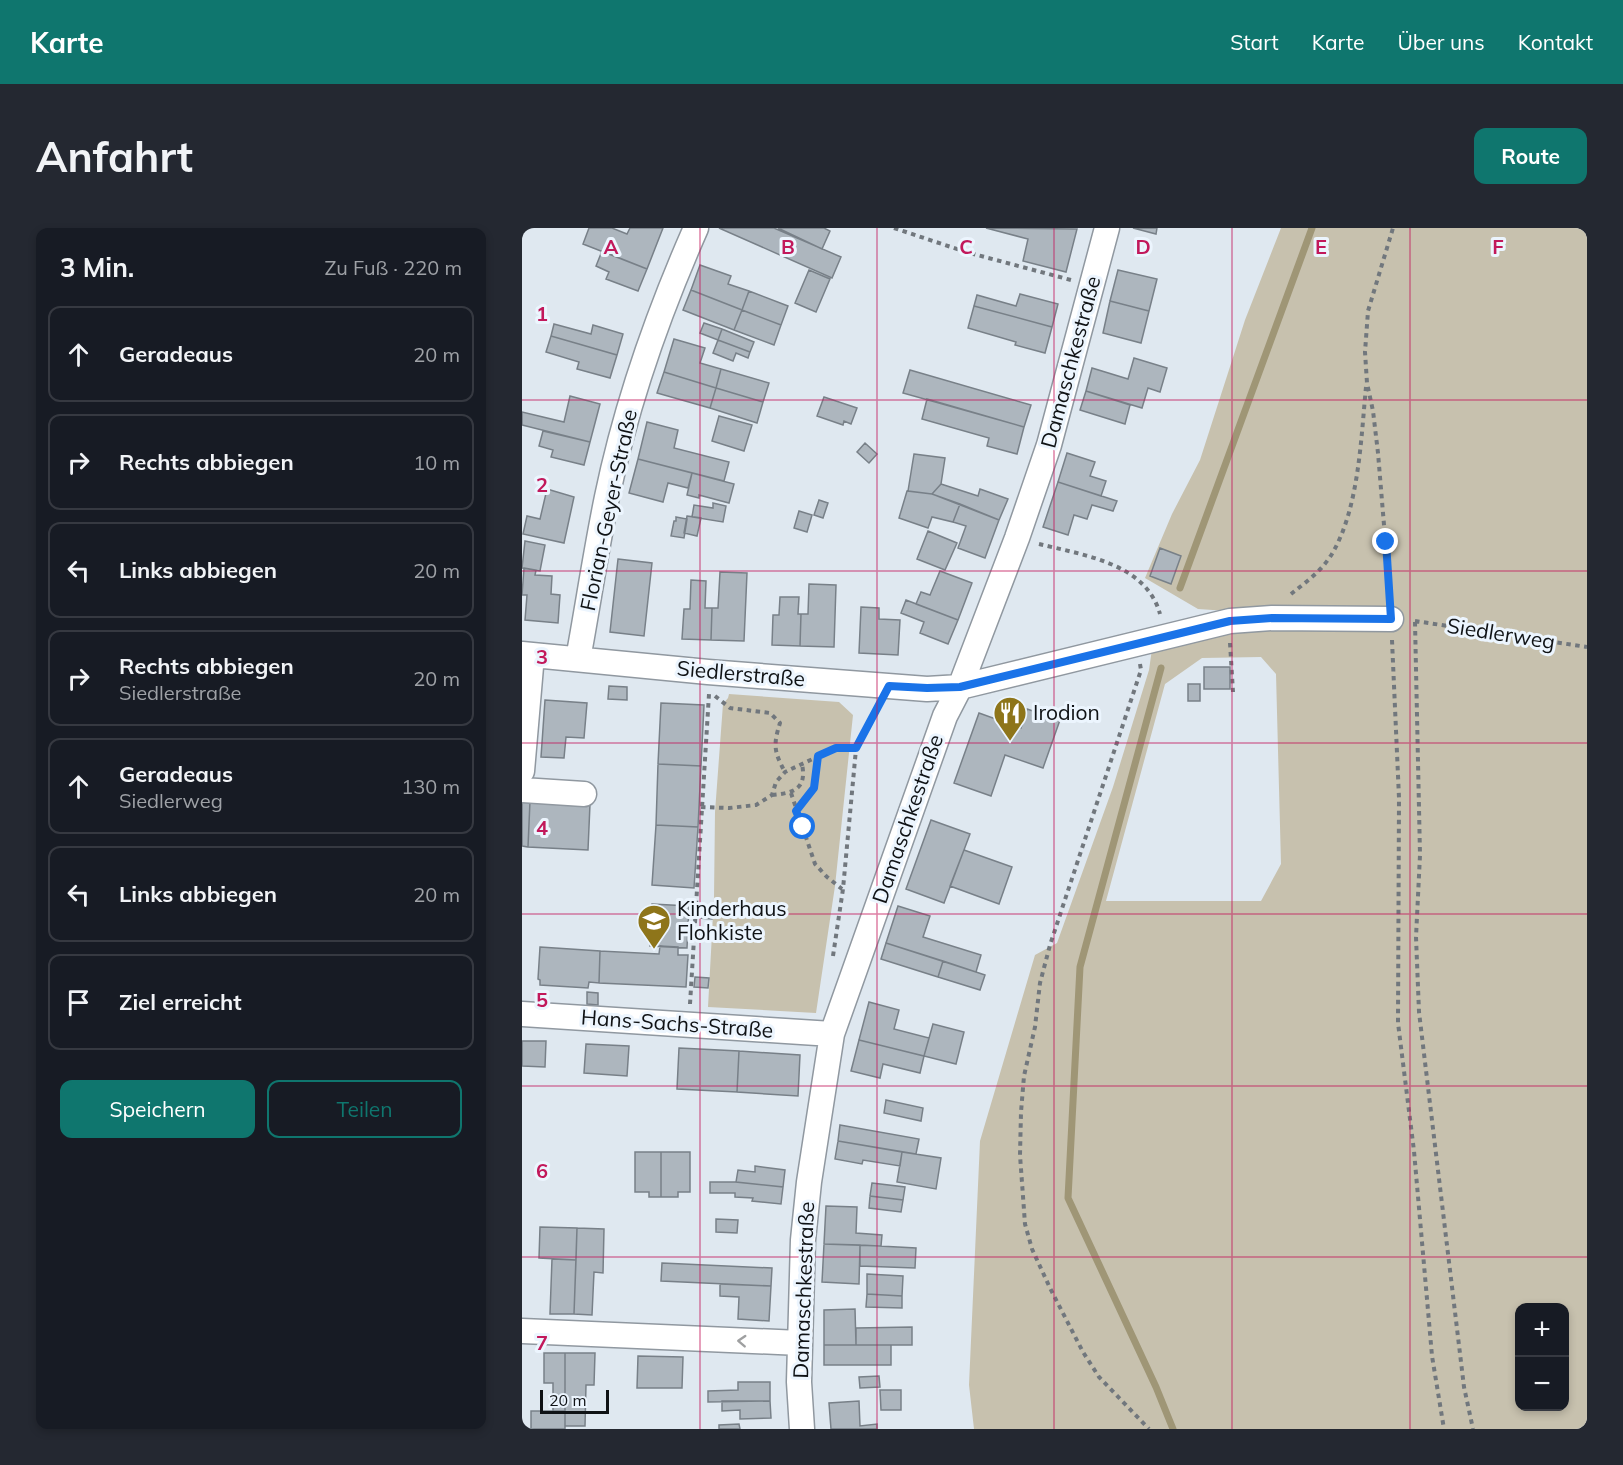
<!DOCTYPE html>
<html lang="de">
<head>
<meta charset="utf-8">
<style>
	:root { --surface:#171b24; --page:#242831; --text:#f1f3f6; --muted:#9ea1a6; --line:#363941; --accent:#0f766e }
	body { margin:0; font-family:Mulish,sans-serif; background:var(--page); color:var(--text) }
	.controls { position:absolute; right:18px; bottom:18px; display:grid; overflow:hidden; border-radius:12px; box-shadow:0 3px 9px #0003 }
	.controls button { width:54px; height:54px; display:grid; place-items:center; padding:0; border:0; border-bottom:2px solid var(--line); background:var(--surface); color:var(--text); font:30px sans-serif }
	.scale { position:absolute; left:18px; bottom:15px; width:69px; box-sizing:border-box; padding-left:6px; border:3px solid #0f1215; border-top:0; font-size:16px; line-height:21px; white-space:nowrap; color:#0f1215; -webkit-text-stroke:4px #ecf5fe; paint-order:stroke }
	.stop { position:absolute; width:18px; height:18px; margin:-14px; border:4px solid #1a73e8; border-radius:50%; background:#fff }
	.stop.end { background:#1a73e8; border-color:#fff; box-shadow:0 2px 6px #0008 }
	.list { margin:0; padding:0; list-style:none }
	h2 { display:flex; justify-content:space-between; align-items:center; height:78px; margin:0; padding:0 24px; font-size:26px }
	h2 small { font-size:20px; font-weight:400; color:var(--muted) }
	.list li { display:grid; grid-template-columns:39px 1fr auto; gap:18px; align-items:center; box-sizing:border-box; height:96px; margin:0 12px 12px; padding:0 12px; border:2px solid var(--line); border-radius:12px }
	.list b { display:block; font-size:22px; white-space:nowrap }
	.list p { margin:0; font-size:20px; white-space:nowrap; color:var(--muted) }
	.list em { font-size:20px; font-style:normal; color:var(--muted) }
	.actions { display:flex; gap:12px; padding:18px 24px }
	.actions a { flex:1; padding:14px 0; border:2px solid var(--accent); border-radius:12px; text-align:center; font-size:21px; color:var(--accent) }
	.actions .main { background:var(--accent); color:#fff }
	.icon { flex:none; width:33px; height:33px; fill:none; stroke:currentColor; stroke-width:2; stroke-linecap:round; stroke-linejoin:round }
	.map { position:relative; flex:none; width:1065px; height:1201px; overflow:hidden; border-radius:12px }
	header { display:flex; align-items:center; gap:36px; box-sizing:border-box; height:84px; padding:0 30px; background:var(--accent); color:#fff }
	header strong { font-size:28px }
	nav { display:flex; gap:33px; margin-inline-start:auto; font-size:21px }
	.intro { display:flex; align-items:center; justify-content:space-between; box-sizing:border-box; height:144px; padding:0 36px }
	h1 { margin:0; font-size:42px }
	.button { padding:15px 27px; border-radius:12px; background:var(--accent); color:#fff; font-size:21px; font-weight:700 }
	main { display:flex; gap:36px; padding:0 36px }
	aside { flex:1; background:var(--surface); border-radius:12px; box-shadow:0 3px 9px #0003 }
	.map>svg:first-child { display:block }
	.green { fill:#c7c1ae; fill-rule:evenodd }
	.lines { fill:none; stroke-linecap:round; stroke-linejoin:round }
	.stream { stroke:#9f9676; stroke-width:7 }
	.building { fill:#adb6be; stroke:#788088; stroke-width:1.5 }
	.minor-casing { stroke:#9098a0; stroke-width:27 }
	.path { stroke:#71777d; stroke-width:4; stroke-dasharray:4.5 4.5; stroke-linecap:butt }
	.minor { stroke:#fff; stroke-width:24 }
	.oneway { stroke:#9fa0a1 }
	.route { stroke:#1a73e8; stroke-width:8 }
	.grid { fill:none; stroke:#c2185b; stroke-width:1.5; stroke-opacity:0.55 }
	.labels { text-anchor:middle; stroke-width:6; stroke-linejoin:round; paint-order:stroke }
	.street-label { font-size:21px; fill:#0f1215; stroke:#ecf5fe }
	.poi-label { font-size:21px; fill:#0f1215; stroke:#ecf5fe; text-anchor:start }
	.grid-label { font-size:20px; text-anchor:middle; font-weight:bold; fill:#c2185b; stroke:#ecf5fe; stroke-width:6; stroke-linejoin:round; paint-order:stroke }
</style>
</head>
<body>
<header>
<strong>Karte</strong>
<nav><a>Start</a><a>Karte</a><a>Über uns</a><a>Kontakt</a></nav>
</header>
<div class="intro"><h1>Anfahrt</h1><a class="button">Route</a></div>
<main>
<aside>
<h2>3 Min.<small>Zu Fuß · 220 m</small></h2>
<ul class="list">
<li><svg class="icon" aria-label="ahead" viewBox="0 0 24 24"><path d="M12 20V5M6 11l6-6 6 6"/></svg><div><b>Geradeaus</b></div><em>20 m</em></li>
<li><svg class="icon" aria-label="right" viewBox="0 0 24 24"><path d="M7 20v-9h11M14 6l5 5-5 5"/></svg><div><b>Rechts abbiegen</b></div><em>10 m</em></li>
<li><svg class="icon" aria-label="left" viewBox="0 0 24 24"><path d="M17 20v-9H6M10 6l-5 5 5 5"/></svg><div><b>Links abbiegen</b></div><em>20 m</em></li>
<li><svg class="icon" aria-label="right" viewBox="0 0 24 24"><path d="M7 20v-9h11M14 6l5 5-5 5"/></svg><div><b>Rechts abbiegen</b><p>Siedlerstraße</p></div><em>20 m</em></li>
<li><svg class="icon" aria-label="ahead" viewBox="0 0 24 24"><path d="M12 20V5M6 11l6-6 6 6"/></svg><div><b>Geradeaus</b><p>Siedlerweg</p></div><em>130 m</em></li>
<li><svg class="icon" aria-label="left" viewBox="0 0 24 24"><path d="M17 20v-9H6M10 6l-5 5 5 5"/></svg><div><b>Links abbiegen</b></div><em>20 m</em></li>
<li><svg class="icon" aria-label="arrive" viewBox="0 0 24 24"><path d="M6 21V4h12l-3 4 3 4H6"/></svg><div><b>Ziel erreicht</b></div></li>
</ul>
<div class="actions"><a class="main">Speichern</a><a>Teilen</a></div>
</aside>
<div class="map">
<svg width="1065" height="1201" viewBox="0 0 1065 1201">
	<rect width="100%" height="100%" fill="#dfe8f0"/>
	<path class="green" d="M759,0H1065V1201H452L447,1157L458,913L513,727L535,715L591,559L627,442L630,421L720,384L676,381L623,350L650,286L678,232L723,92ZM739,429L754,446L759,636L739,673H584L643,456L680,430ZM998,1080H1042V1178H998Z
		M207,466L317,474L331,487L313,658L294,785L186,779L192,669L193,584L201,476L206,470Z"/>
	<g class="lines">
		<path class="stream" d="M658,360L790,0
			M639,440L558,739L546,970L634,1159L651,1201"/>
	</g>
	<path class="building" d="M67,0H90L105,6L108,0H141L125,41L61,16Z
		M197,0H252L319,29L310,50Z
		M256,0H302L308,3L300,21Z
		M464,0L555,1L544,44L501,33L506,11Z
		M611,0H635L634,6Z
		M80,23L125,41L116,63L84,51L87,44L74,38Z
		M178,37L209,48L206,56L227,63L220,82L169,62Z
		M287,42L308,51L294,84L273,75Z
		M596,42L635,51L627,83L588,73Z
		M169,62L220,82L212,102L161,82Z
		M227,63L266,78L259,97L220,82Z
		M498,66L536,76L530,99L452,78L455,67L494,78Z
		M588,73L627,83L619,115L581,105Z
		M452,78L530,99L523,125L493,117L494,114L446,100Z
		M220,82L259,97L252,117L212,102Z
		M182,95L200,101L196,112L178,105Z
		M32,96L69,106L71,97L101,106L95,127L29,108Z
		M200,101L232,114L228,124L196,112Z
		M29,108L95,127L88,150L55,141L57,134L24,124Z
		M152,111L183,120L178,135L199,141L194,160L142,144Z
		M196,112L228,124L226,130L214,125L211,133L191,125Z
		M612,130L645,140L638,164L626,160L620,180L564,163L570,140L606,151Z
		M199,141L247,155L241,174L194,160Z
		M388,142L509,177L502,199L381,165Z
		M142,144L194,160L188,180L135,165Z
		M194,160L241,174L235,195L188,180Z
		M564,163L608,177L603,196L558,182Z
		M48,168L78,176L68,214L0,197V184L42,194Z
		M302,169L335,180L329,196L322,193L321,197L295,188Z
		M405,171L502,199L495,226L465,218L467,210L400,191Z
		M197,188L230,197L222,223L190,213Z
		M125,194L156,202L152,220L207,234L202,253L116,231Z
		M21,203L68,214L62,237L29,229L31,222L17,218Z
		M343,215L355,226L347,235L335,224Z
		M545,225L573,234L568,248L584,253L579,268L536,254Z
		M392,226L423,230L419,256L410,266L386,263Z
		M116,231L170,245L166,260L146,255L141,274L107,265Z
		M170,245L212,256L207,275L177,267V270L165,267Z
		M536,254L595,273L591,283L570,277L565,291L552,287L546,307L521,299Z
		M419,256L456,268L458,261L486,271L477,292L410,266Z
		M25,261L52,269L42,315L1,306L5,288L18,291Z
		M385,263L410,266L438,276L431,294L410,289L406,300L377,290Z
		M297,272L306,275L301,290L292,287Z
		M191,275L204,278L201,294L170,289L172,277L191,280Z
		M438,276L477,292L463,330L436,320L444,298L431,294Z
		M277,283L290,287L285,304L272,300Z
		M165,288L179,290L175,308L162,305Z
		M154,289L165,291L162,310L149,308L152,293H154Z
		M406,303L435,315L423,342L395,331Z
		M3,313L23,317L18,343L0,340Z
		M638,320L659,328L649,356L628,348Z
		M96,331L130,335L122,408L88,404Z
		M2,340L14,342L13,347L30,348L29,366L38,367L36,395L3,392L5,367H0Z
		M418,343L450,355L436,392L394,376L399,364L408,367Z
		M198,344L225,345L222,413L189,412L190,380H196Z
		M169,352L184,353L183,380H190L189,412L160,411L162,381H168Z
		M287,356L314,357L312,419L278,418L279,386H286Z
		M258,369H277L276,386H279L278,418L250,417L251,387H257Z
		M384,372L436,392L426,416L398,405L402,394L379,385Z
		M339,379L357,380V391L378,392L376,427L337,425Z
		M682,439H708V461H682Z
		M666,456H678V473H666Z
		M87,458L105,459V472L86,471Z
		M23,472L65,475L62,510L44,509L42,530L19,529Z
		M139,475L182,477L179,538L136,536Z
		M505,481L538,492L521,540L483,527L469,568L432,555L457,485L499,500Z
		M136,536L179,538L176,599L134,597Z
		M0,573H8L6,619L0,618Z
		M8,573L68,576L66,622L6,619Z
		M409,592L448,606L422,675L384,661Z
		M134,597L176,599L172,660L130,657Z
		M442,622L490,639L477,676L428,658Z
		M130,676L167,678L165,720L128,718Z
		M376,678L408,688L401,709L459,727L454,744L364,715Z
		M176,680L190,681V691L176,690Z
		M364,715L421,733L416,749L359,731Z
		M138,718L156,719V727H166L164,759L77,755L78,723L137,726Z
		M18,719L78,723L77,755L67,754L66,760L18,757V752L16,751Z
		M421,733L463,747L458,762L416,749Z
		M173,749L187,750L186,760L172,759Z
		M65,764L76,765V777L65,776Z
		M347,774L377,782L372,801L407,810L402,828L337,812Z
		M411,796L442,804L434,836L402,828Z
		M337,812L402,828L398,845L361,836L358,850L329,843Z
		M0,813H24L23,839L0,838Z
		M64,816L107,818L105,848L62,845Z
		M157,820L217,823L215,864L155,861Z
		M217,823L278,827L276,868L215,864Z
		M364,872L401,880L399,893L362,885Z
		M318,897L397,911L394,926L316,913Z
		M316,913L380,924L378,938L341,932L340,936L313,931Z
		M113,924H139V969H127V964H113Z
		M139,924H168V964H156V969H139Z
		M380,924L419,930L414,961L375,954Z
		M233,938L263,942L261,959L214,954L216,942L233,944Z
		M188,954H214L261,959L259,976L230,973L231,970L213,969V965H188Z
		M350,955L383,959L381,972L348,968Z
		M348,968L381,972L379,984L347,980Z
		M304,978L335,979L334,1005L360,1007L359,1018L302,1016Z
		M194,991L216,992L215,1005L194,1004Z
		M18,999L55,1000L54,1032L17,1030Z
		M55,1000L82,1001L81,1045L72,1044L70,1087L52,1086Z
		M302,1016L338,1017L337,1056L300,1054Z
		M338,1017L394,1020L393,1040L338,1038Z
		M30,1031L54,1032L52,1086H28Z
		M140,1035L250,1040L249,1058L139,1053Z
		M345,1046L381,1048L380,1068L345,1066Z
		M198,1056L249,1058L247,1093L216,1091L217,1069L198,1068Z
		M345,1066L380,1068V1080L344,1079Z
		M333,1081L334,1117H302V1082Z
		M390,1099V1117H334V1100Z
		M302,1117H369V1137H302Z
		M22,1125H43V1183H31V1155H22Z
		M43,1125H73L72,1157H64L63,1198H43Z
		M116,1128L161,1129L160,1160H115Z
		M357,1148L358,1159L338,1160L337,1149Z
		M216,1154H248V1173L186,1174V1163L216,1162Z
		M358,1162H379V1182H359Z
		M200,1173H248L249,1190L218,1191V1182L200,1183Z
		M337,1173L338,1198L355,1196V1201H309L307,1175Z
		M9,1183H43V1201H9Z
		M217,1196L218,1201H197V1197Z"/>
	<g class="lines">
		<g class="minor-casing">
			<path id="minor" d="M0,426L186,444L405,461L438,459L708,393L750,390L869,391
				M56,431C66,377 74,322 85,269C104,177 136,86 174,0
				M0,543L10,427
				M0,562L62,566
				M0,786L310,806
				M0,1103L278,1115
				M280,1201L277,1154L281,1012L287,954L310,806L423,488L438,459L495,310L527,217L585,0"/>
		</g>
		<path class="path" d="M372,0L444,24L549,52
			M517,316C561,327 624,335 638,386
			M769,366C784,354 801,342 811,324C837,279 839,210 844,159
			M868,369L856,225L851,183L845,155L843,124L846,83L871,0
			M893,393L1065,419
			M893,394L898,627L894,709L897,784L942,1159L951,1201
			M870,412L877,570L876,795L892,923L910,1128L922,1201
			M708,415L711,464
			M618,436L619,442L528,717L518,755L513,799L502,848L499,884L498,927L503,996L510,1021L528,1060L561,1124L577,1149L627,1201
			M193,468L208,480L248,485L258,495C251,517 252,524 263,544
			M269,565L293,636L305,649L320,661
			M250,567C272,565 285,561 280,536
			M179,579L207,580L234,577L250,567L254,554L263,544L314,520L334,521
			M275,582L292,560L296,528
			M311,728L321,661L334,521L356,479
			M168,776L187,466"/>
		<use href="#minor" class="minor"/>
	</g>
	<defs><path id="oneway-chevron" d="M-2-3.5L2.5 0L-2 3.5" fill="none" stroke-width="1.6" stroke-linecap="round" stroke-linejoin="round" transform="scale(1.5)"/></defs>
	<use class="oneway" href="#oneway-chevron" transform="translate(220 1113) rotate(-177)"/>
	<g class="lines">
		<path class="route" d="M281,599L274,583L292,560L296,528L314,520H334L367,458L405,460L438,459L708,393L750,390L869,391L864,314"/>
	</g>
	<path class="grid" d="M178,0V1201M355,0V1201M532,0V1201M710,0V1201M888,0V1201M0,172H1065M0,343H1065M0,515H1065M0,686H1065M0,858H1065M0,1029H1065"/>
	<defs>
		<g id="restaurant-pin" transform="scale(1.725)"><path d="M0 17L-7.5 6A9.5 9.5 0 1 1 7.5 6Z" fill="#8e751a" stroke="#ecf5fe"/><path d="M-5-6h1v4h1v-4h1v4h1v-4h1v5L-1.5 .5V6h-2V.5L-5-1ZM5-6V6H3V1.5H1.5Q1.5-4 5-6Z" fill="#fff"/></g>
		<g id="school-pin" transform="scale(1.725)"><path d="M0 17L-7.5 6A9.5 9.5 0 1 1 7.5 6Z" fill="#8e751a" stroke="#ecf5fe"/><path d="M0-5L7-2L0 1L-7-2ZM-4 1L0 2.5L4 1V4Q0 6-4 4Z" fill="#fff"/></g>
	</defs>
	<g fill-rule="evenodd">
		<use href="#restaurant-pin" x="488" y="485"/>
		<use href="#school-pin" x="132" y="693"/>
	</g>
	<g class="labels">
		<g class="street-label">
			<text transform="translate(549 134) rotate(-75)" y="7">Damaschkestraße</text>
			<text transform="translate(87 282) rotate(-78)" y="7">Florian-Geyer-Straße</text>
			<text transform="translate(979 406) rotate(9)" y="7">Siedlerweg</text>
			<text transform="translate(219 446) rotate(5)" y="7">Siedlerstraße</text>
			<text transform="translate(386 591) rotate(-71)" y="7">Damaschkestraße</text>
			<text transform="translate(155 796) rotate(4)" y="7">Hans-Sachs-Straße</text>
			<text transform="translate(282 1062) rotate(-88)" y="7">Damaschkestraße</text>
		</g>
		<g class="poi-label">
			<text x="511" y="492">Irodion</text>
			<text x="155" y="688">Kinderhaus<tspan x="155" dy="24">Flohkiste</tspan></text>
		</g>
	</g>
	<g class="grid-label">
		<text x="89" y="26">A</text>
		<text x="266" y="26">B</text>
		<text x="444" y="26">C</text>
		<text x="621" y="26">D</text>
		<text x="799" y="26">E</text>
		<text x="976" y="26">F</text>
		<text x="20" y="93">1</text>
		<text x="20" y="264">2</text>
		<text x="20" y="436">3</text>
		<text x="20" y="607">4</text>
		<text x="20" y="779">5</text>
		<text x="20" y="950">6</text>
		<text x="20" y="1122">7</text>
	</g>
</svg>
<div class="controls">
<button>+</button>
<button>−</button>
</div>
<div class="scale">20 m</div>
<div class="stop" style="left:281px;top:599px"></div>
<div class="stop end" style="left:864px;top:314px"></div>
</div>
</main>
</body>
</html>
